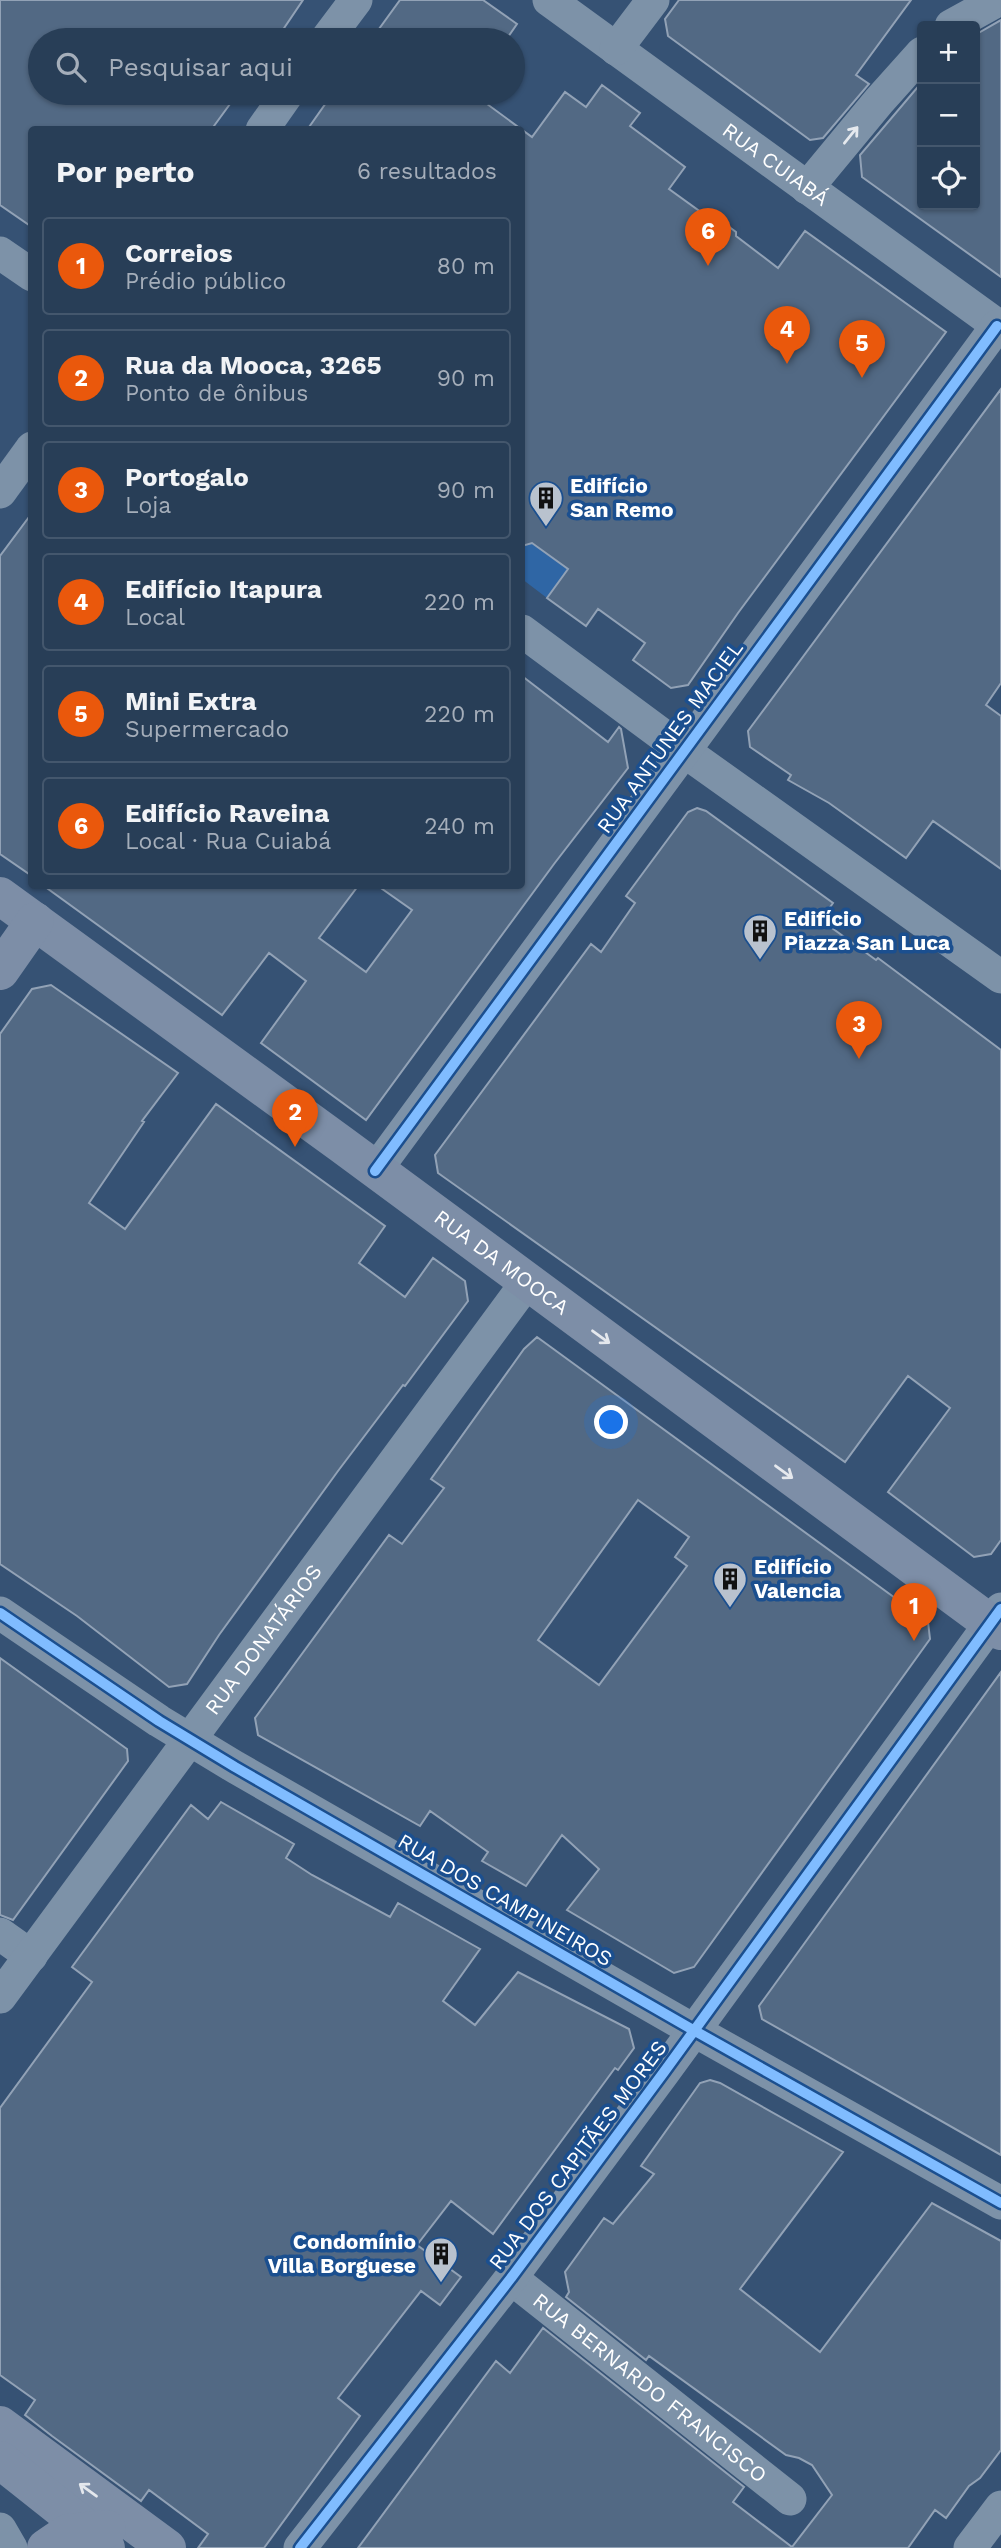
<!DOCTYPE html>
<html lang="pt">
<head>
<meta charset="utf-8">
<style>
	:root { --surface:#283e57; --page:#30455d; --text:#f1f3f6; --muted:#a5aeba; --line:#44576d; --accent:#ea580c }
	body { margin:0; font-family:"Work Sans",sans-serif; background:var(--page); color:var(--text) }
	.controls { position:absolute; right:21px; top:21px; display:grid; overflow:hidden; border-radius:7px; box-shadow:0 2px 5px #0004 }
	.controls button { width:63px; height:63px; display:grid; place-items:center; padding:0; border:0; border-bottom:2px solid var(--line); background:var(--surface); color:var(--text); font:35px sans-serif }
	.you { position:absolute; left:612px; top:1423px; width:24px; height:24px; margin:-18px; border:5px solid #fff; border-radius:50%; background:#1a73e8; box-shadow:0 0 0 10px #1a73e833 }
	.badge { display:grid; place-items:center; width:46px; height:46px; border-radius:50%; background:var(--accent); color:#fff; font-size:23px; font-weight:700 }
	.pin { position:absolute; translate:-50% -58px; filter:drop-shadow(0 2px 4px #0008) }
	.pin::after { content:''; position:absolute; top:37px; width:24px; height:21px; background:inherit; clip-path:polygon(0 0,100% 0,50% 100%) }
	.list { margin:0; padding:0; list-style:none }
	h2 { display:flex; justify-content:space-between; align-items:center; height:91px; margin:0; padding:0 28px; font-size:30px }
	h2 small { font-size:23px; font-weight:400; color:var(--muted) }
	.list li { display:grid; grid-template-columns:46px 1fr auto; gap:21px; align-items:center; box-sizing:border-box; height:98px; margin:0 14px 14px; padding:0 14px; border:2px solid var(--line); border-radius:7px }
	.list b { display:block; font-size:26px; white-space:nowrap }
	.list p { margin:0; font-size:23px; white-space:nowrap; color:var(--muted) }
	.list em { font-size:23px; font-style:normal; color:var(--muted) }
	.icon { flex:none; width:38px; height:38px; fill:none; stroke:currentColor; stroke-width:2; stroke-linecap:round; stroke-linejoin:round }
	.map { position:relative; flex:none; width:1001px; height:2548px; overflow:hidden }
	.search { position:absolute; background:var(--surface); box-shadow:0 2px 5px #0004; left:28px; top:28px; width:497px; height:77px; display:flex; align-items:center; gap:18px; box-sizing:border-box; padding:0 24px; border-radius:38px; color:var(--muted); font-size:26px }
	.panel { position:absolute; background:var(--surface); box-shadow:0 2px 5px #0004; left:28px; top:126px; width:497px; height:763px; border-radius:7px }
	.map>svg:first-child { display:block }
	.green { fill:#2f66a5 }
	.building { fill:#526984; stroke:#92a2b6; stroke-width:2; fill-rule:evenodd }
	.lines { fill:none; stroke-linecap:round; stroke-linejoin:round }
	.minor { stroke:#7d92a8; stroke-width:33 }
	.major { stroke:#7d8ea7; stroke-width:38 }
	.cycleway-casing { stroke:#1b4f8f; stroke-width:15 }
	.cycleway { stroke:#80bcff; stroke-width:10 }
	.oneway { stroke:#e5e9ee }
	.oneway2 { stroke:#e5e8ed }
	.labels { text-anchor:middle; stroke-width:7; stroke-linejoin:round; paint-order:stroke }
	.street-label { font-size:21px; fill:#fff; stroke:#1b4f8f }
	.poi-label { font-size:21px; font-weight:bold; fill:#fff; stroke:#1b4f8f; text-anchor:start }
</style>
</head>
<body>
<div class="map">
<svg width="1001" height="2548" viewBox="0 0 1001 2548">
	<rect width="100%" height="100%" fill="#365274"/>
	<path class="green" d="M522,541L527,544L532,543L578,555L547,598L522,579Z"/>
	<path class="building" d="M0,0H303L276,40H40V93H238L211,130H32V227L0,205Z
		M400,0H483L517,24L506,40H371Z
		M679,0H911L856,75L869,84L823,138L810,140L668,36L665,19Z
		M1001,20V277L862,177L860,155L922,82V205H975V35Z
		M602,85L640,113L630,126L685,167L669,189L712,220L717,218L736,232V236L778,268L805,231L946,332L738,613L688,685L671,688L633,660L645,643L598,609L586,626L547,598L568,569L532,543L522,546V130H307L333,93H472L532,137L565,92L586,107Z
		M1001,389V683L986,705L1001,716V869L933,821L906,858L829,803L788,780L791,775L750,747L748,731Z
		M32,513V876L0,854V556Z
		M522,676L608,742L619,727L621,729L628,768L554,864L366,1120L261,1043L306,981L269,953L222,1015L44,886H358L319,938L366,972L412,910L378,886H522Z
		M697,808L706,811L833,903L821,920L876,960L878,958L1001,1050V1540L991,1554L974,1557L888,1492L950,1408L908,1376L845,1462L438,1173L435,1155L591,944L601,952L635,903L626,896L688,812Z
		M51,985L178,1073L142,1121L144,1122L89,1203L125,1229L216,1104L385,1226L359,1263L405,1297L433,1258L465,1281L468,1301L405,1386L403,1385L338,1471L219,1635L187,1684L169,1687L77,1616L0,1564V1034L32,989Z
		M537,1337L928,1622L930,1639L694,1967L674,1973L567,1910L599,1869L562,1835L526,1886L482,1861L488,1852L430,1811L420,1826L258,1735L255,1718L389,1535L402,1544L444,1488L431,1479L524,1349ZM638,1500L689,1537L675,1557L687,1566L599,1685L538,1640Z
		M0,1658L127,1749L128,1761L13,1920L0,1915Z
		M1001,1672V2155L762,2019L759,2006Z
		M221,1802L294,1844L286,1858L312,1875L390,1917L398,1903L480,1949L443,2001L475,2025L518,1972L629,2029L634,2048L618,2070L615,2068L493,2234L451,2201L417,2245L461,2277L440,2305L421,2291L338,2398L360,2416L264,2548H198L208,2534L149,2490L141,2501L52,2436L25,2415L35,2400L0,2375V2108L92,1982L72,1967L191,1805L208,1819Z
		M710,2080L720,2083L843,2152L740,2289L820,2352L932,2203L1001,2241V2450L980,2478L969,2486L946,2518L935,2510L908,2548H358L496,2361L510,2373L543,2328L744,2487L733,2502L792,2547L832,2495L812,2465L799,2458L786,2455L649,2356L646,2360L566,2297L569,2292L565,2272L604,2218L613,2224L654,2174L641,2166L700,2083Z"/>
	<g class="lines">
		<g class="minor">
			<path id="s1" d="M549,0L1001,328"/>
			<path d="M951,26L998,0"/>
			<path d="M326,40L356,0"/>
			<path d="M616,49L653,0"/>
			<path d="M262,130L288,93"/>
			<path d="M807,188L879,101L922,53"/>
			<path d="M0,253L32,275"/>
			<path d="M0,492L32,448"/>
			<path d="M522,631L684,751L1001,977"/>
			<path d="M375,1171L997,326"/>
			<path d="M0,1613L159,1721L235,1767L695,2031L1001,2203"/>
			<path d="M0,1934L31,1956"/>
			<path id="s2" d="M0,1997L527,1282"/>
			<path id="s3" d="M511,2278L790,2499"/>
			<path d="M0,2529L11,2548"/>
			<path d="M300,2548L511,2278L664,2072L1001,1609"/>
			<path d="M970,2548L1001,2507"/>
		</g>
		<g class="major">
			<path id="s4" d="M0,896L341,1144L1001,1631"/>
			<path d="M0,971L35,921"/>
			<path d="M0,2425L167,2548"/>
			<path d="M0,2460L87,2529L106,2548"/>
			<path d="M46,2548L68,2533L107,2529"/>
		</g>
		<g class="cycleway-casing">
			<path id="cycleway" d="M375,1171L997,326
				M0,1613L159,1721L235,1767L695,2031L1001,2203
				M300,2548L511,2278L664,2072L1001,1609"/>
		</g>
		<use href="#cycleway" class="cycleway"/>
	</g>
	<defs><path id="oneway-shaft" d="M-6 0H5M1.5-3L5.5 0L1.5 3" fill="none" stroke-width="1.6" stroke-linecap="round" stroke-linejoin="round" transform="scale(1.75)"/></defs>
	<use class="oneway" href="#oneway-shaft" transform="translate(851 135) rotate(-51)"/>
	<g class="oneway2">
		<use href="#oneway-shaft" transform="translate(601 1337) rotate(36)"/>
		<use href="#oneway-shaft" transform="translate(784 1472) rotate(36)"/>
		<use href="#oneway-shaft" transform="translate(88 2490) rotate(-144)"/>
	</g>
	<defs>
		<g id="building-pin" transform="scale(1.75)"><path d="M0 17L-7.5 6A9.5 9.5 0 1 1 7.5 6Z" fill="#b9c2ce" stroke="#1b4f8f"/><path d="M-4-6H4V6H1V3H-1V6H-4ZM-2.5-4.3h1.7v1.8h-1.7ZM.8-4.3h1.7v1.8H.8ZM-2.5-1h1.7V.8h-1.7ZM.8-1h1.7V.8H.8Z" fill="#111"/></g>
	</defs>
	<g fill-rule="evenodd">
		<use href="#building-pin" x="546" y="498"/>
		<use href="#building-pin" x="760" y="931"/>
		<use href="#building-pin" x="730" y="1579"/>
		<use href="#building-pin" x="441" y="2254"/>
	</g>
	<g class="labels">
		<g class="street-label">
			<text dy="7" stroke="none"><textPath href="#s1" startOffset="280">RUA CUIABÁ</textPath></text>
			<text transform="translate(670 737) rotate(-54)" y="7">RUA ANTUNES MACIEL</text>
			<text dy="7" stroke="none"><textPath href="#s4" startOffset="621">RUA DA MOOCA</textPath></text>
			<text dy="7" stroke="none"><textPath href="#s2" startOffset="444">RUA DONATÁRIOS</textPath></text>
			<text transform="translate(505 1900) rotate(30)" y="7">RUA DOS CAMPINEIROS</text>
			<text transform="translate(578 2155) rotate(-53)" y="7">RUA DOS CAPITÃES MORES</text>
			<text dy="7" stroke="none"><textPath href="#s3" startOffset="177">RUA BERNARDO FRANCISCO</textPath></text>
		</g>
		<g class="poi-label">
			<text x="570" y="493">Edifício<tspan x="570" dy="24">San Remo</tspan></text>
			<text x="784" y="926">Edifício<tspan x="784" dy="24">Piazza San Luca</tspan></text>
			<text x="754" y="1574">Edifício<tspan x="754" dy="24">Valencia</tspan></text>
			<text x="416" y="2249" text-anchor="end">Condomínio<tspan x="416" dy="24">Villa Borguese</tspan></text>
		</g>
	</g>
</svg>
<div class="controls">
<button>+</button>
<button>−</button>
<button><svg class="icon" aria-label="locate" viewBox="0 0 24 24"><circle cx="12" cy="12" r="6"/><path d="M12 2v4M12 18v4M2 12h4M18 12h4"/></svg></button>
</div>
<div class="you"></div>
<div class="pin badge" style="left:914px;top:1641px">1</div>
<div class="pin badge" style="left:295px;top:1147px">2</div>
<div class="pin badge" style="left:859px;top:1059px">3</div>
<div class="pin badge" style="left:787px;top:364px">4</div>
<div class="pin badge" style="left:862px;top:378px">5</div>
<div class="pin badge" style="left:708px;top:266px">6</div>
<div class="search"><svg class="icon" aria-label="search" viewBox="0 0 24 24"><circle cx="10" cy="10" r="6"/><path d="M15 15l6 6"/></svg>Pesquisar aqui</div>
<section class="panel">
<h2>Por perto<small>6 resultados</small></h2>
<ul class="list">
<li><span class="badge">1</span><div><b>Correios</b><p>Prédio público</p></div><em>80 m</em></li>
<li><span class="badge">2</span><div><b>Rua da Mooca, 3265</b><p>Ponto de ônibus</p></div><em>90 m</em></li>
<li><span class="badge">3</span><div><b>Portogalo</b><p>Loja</p></div><em>90 m</em></li>
<li><span class="badge">4</span><div><b>Edifício Itapura</b><p>Local</p></div><em>220 m</em></li>
<li><span class="badge">5</span><div><b>Mini Extra</b><p>Supermercado</p></div><em>220 m</em></li>
<li><span class="badge">6</span><div><b>Edifício Raveina</b><p>Local · Rua Cuiabá</p></div><em>240 m</em></li>
</ul>
</section>
</div>
</body>
</html>
